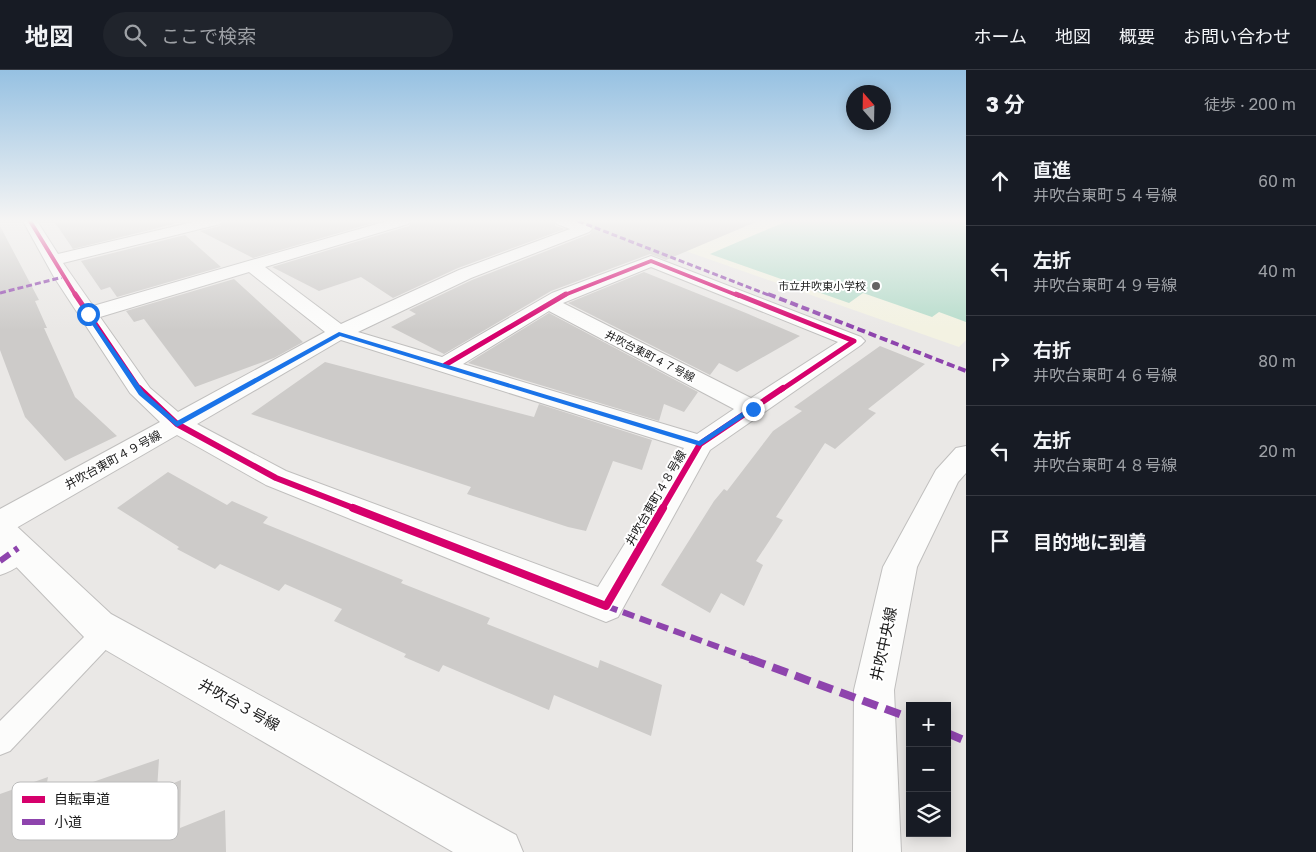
<!DOCTYPE html>
<html lang="ja">
<head>
<meta charset="utf-8">
<style>
	:root { --surface:#171b24; --page:#20242c; --text:#f1f3f6; --muted:#9ea1a6; --line:#363941 }
	body { margin:0; font-family:"Golos Text","Noto Sans JP",sans-serif; background:var(--page); color:var(--text) }
	.controls { position:absolute; right:15px; bottom:15px; display:grid; overflow:hidden; border-radius:0px; box-shadow:0 2px 12px #0003 }
	.controls button { width:45px; height:45px; display:grid; place-items:center; padding:0; border:0; border-bottom:1px solid var(--line); background:var(--surface); color:var(--text); font:25px sans-serif }
	.compass { position:absolute; left:846px; top:15px; width:45px; height:45px; border-radius:50%; background:var(--surface); box-shadow:0 2px 12px #0003; rotate:340deg }
	.stop { position:absolute; width:15px; height:15px; margin:-11px; border:4px solid #1a73e8; border-radius:50%; background:#fff }
	.stop.end { background:#1a73e8; border-color:#fff; box-shadow:0 1px 5px #0008 }
	.list { margin:0; padding:0; list-style:none }
	h2 { display:flex; justify-content:space-between; align-items:center; height:65px; margin:0; padding:0 20px; font-size:21px }
	h2 small { font-size:16px; font-weight:400; color:var(--muted) }
	.list li { display:grid; grid-template-columns:32px 1fr auto; gap:15px; align-items:center; box-sizing:border-box; height:90px; padding:0 20px; border-top:1px solid var(--line) }
	.list b { display:block; font-size:19px; white-space:nowrap }
	.list p { margin:0; font-size:16px; white-space:nowrap; color:var(--muted) }
	.list em { font-size:16px; font-style:normal; color:var(--muted) }
	.icon { flex:none; width:28px; height:28px; fill:none; stroke:currentColor; stroke-width:2; stroke-linecap:round; stroke-linejoin:round }
	.map { position:relative; flex:none; width:966px; height:782px; overflow:hidden }
	header { display:flex; align-items:center; gap:30px; box-sizing:border-box; height:70px; padding:0 25px; background:var(--surface); border-bottom:1px solid var(--line) }
	header strong { font-size:24px }
	nav { display:flex; gap:28px; margin-inline-start:auto; font-size:18px }
	.search { width:350px; height:45px; background:var(--page); display:flex; align-items:center; gap:12px; box-sizing:border-box; padding:0 18px; border-radius:28px; color:var(--muted); font-size:19px }
	main { display:flex }
	aside { flex:1; background:var(--surface) }
	.map>svg:first-child { display:block }
	.education { fill:#f3f2e2 }
	.pitch { fill:#b6dccb }
	.building { fill:#cdcbc9 }
	.lines { fill:none; stroke-linecap:round; stroke-linejoin:round }
	.service-casing { stroke:#c0bfbe; stroke-width:2 }
	.pedestrian-casing { stroke:#c0bfbe; stroke-width:2 }
	.minor-casing { stroke:#c0bfbe; stroke-width:2 }
	.tertiary-casing { stroke:#c0bfbe; stroke-width:2 }
	.service { fill:#fcfcfb; fill-rule:evenodd }
	.pedestrian { fill:#fcfcfb; fill-rule:evenodd }
	.minor { fill:#fcfcfb; fill-rule:evenodd }
	.tertiary { fill:#fcfcfb; fill-rule:evenodd }
	.quiet-far3 { stroke:#8e44ad; stroke-width:3; stroke-dasharray:6 3; stroke-linecap:butt }
	.quiet-far2 { stroke:#8e44ad; stroke-width:4; stroke-dasharray:8 4; stroke-linecap:butt }
	.quiet-far1 { stroke:#8e44ad; stroke-width:6; stroke-dasharray:12 6; stroke-linecap:butt }
	.quiet { stroke:#8e44ad; stroke-width:8; stroke-dasharray:16 8; stroke-linecap:butt }
	.cycleway-far3-casing { stroke:#fff; stroke-width:5.5 }
	.cycleway-far2-casing { stroke:#fff; stroke-width:8 }
	.cycleway-far1-casing { stroke:#fff; stroke-width:9 }
	.cycleway-casing { stroke:#fff; stroke-width:11 }
	.cycleway-far3 { stroke:#d6006c; stroke-width:4 }
	.cycleway-far2 { stroke:#d6006c; stroke-width:5 }
	.cycleway-far1 { stroke:#d6006c; stroke-width:6 }
	.cycleway { stroke:#d6006c; stroke-width:8 }
	.route { fill:#1a73e8 }
	.poi-dot { fill:#646363; stroke:#fff; stroke-width:2 }
	.labels { text-anchor:middle; stroke-width:4; stroke-linejoin:round; paint-order:stroke }
	.far-poi-label { font-size:11px; fill:#1c1c1c; stroke:#fff; text-anchor:end }
	.far-street-label { font-size:11px; fill:#1c1c1c; stroke:#fff }
	.street-label { font-size:12px; fill:#1c1c1c; stroke:#fff }
	.near-street-label { font-size:15px; fill:#1c1c1c; stroke:#fff }
	.key { fill:#fff; stroke:#bbb; stroke-width:1 }
	.key-label { font-size:14px; fill:#1c1c1c }
</style>
</head>
<body>
<header>
<strong>地図</strong>
<div class="search"><svg class="icon" aria-label="search" viewBox="0 0 24 24"><circle cx="10" cy="10" r="6"/><path d="M15 15l6 6"/></svg>ここで検索</div>
<nav><a>ホーム</a><a>地図</a><a>概要</a><a>お問い合わせ</a></nav>
</header>
<main>
<div class="map">
<svg width="966" height="782" viewBox="0 0 966 782">
	<rect width="100%" height="100%" fill="#eae8e6"/>
	<path class="education" d="M600,151H966V270L959,277Z"/>
	<path class="pitch" d="M787,151H966V252L939,242L932,247L863,223L849,233L710,184Z"/>
	<path class="building" d="M54,151H171L174,154L73,179Z
		M224,151H380L253,188L200,161L220,156Z
		M412,151H553L556,156L565,159L458,198L393,228L361,207L319,221L272,197L409,156Z
		M582,151H758L666,190L650,184L551,221L444,284L391,257L416,244L409,240L472,210L590,164L593,158Z
		M0,156L39,230L35,231L47,258H44L75,327L117,366L65,391L25,347L0,280Z
		M185,165L221,197L117,227L110,217L101,220L81,191Z
		M644,202L746,243L800,266L737,302L719,293L710,305L568,233Z
		M234,209L303,272L274,288L195,317L144,249L134,252L126,241Z
		M549,243L698,322L684,342L664,334L659,351L468,293Z
		M880,276L925,294L868,339L876,343L835,379L825,373L776,447L783,450L756,491L763,495L744,536L721,523L710,543L661,515L714,431L724,419L727,421L773,361L802,341L794,337Z
		M325,292L534,347L539,334L652,370L642,400L613,391L586,461L568,457L467,424L471,417L251,344Z
		M168,402L227,435L232,431L268,447L263,453L403,510L401,513L490,548L487,554L598,598L600,590L662,615L651,666L554,625L549,640L443,595L439,602L404,587L406,584L334,551L342,539L285,514L279,521L220,494L215,499L177,479L179,477L117,438Z
		M159,689L157,720L181,710L180,758L225,740L226,782H0V724L48,707L44,729Z"/>
	<g class="lines">
		<g class="service-casing">
			<path id="service" d="M107,549L116,553L119,561L116,569L10,681L0,685V651L98,553Z"/>
		</g>
		<g class="pedestrian-casing">
			<path id="pedestrian" d="M18,465L29,469L34,478C27,492 15,500 0,505V473Z"/>
		</g>
		<g class="minor-casing">
			<path id="minor" d="M23,151H37L58,184L197,151H222L220,154L63,193L93,236L387,151H410L408,154L265,197L341,254L459,200L570,159L557,154L555,151C567,151 583,149 592,159L589,162L471,208L358,262L442,287L552,223L651,186L861,267L865,271L861,275L710,380L618,547L606,552L266,415L177,365L11,461L0,465V439L160,352L130,323L54,207ZM651,197L838,272L751,328L563,233ZM249,202L325,262L178,342L150,318L100,247ZM549,241L734,339L697,364L463,294ZM341,270L684,378L598,517L286,401L197,354Z"/>
		</g>
		<g class="tertiary-casing">
			<path id="tertiary" d="M966,376V403L958,412L917,497L894,620L901,782H853L854,620L883,497L936,400L956,378Z
				M0,448L11,451L111,544L516,765L523,782H453L85,568L0,480Z"/>
		</g>
		<use href="#service" class="service"/>
		<use href="#pedestrian" class="pedestrian"/>
		<use href="#minor" class="minor"/>
		<use href="#tertiary" class="tertiary"/>
		<path class="quiet-far3" d="M578,151L771,226
			M0,223L63,207"/>
		<path class="quiet-far2" d="M768,224L966,301"/>
		<path class="quiet-far1" d="M0,491L18,478
			M606,536L754,590"/>
		<path class="quiet" d="M750,589L910,648
			M947,663L966,671"/>
		<g class="cycleway-far3-casing">
			<path id="cycleway-far3" d="M30,151L76,226
				M562,226L651,191L739,226"/>
		</g>
		<g class="cycleway-far2-casing">
			<path id="cycleway-far2" d="M75,224L140,320
				M736,224L854,271L781,320
				M445,295L566,224"/>
		</g>
		<g class="cycleway-far1-casing">
			<path id="cycleway-far1" d="M139,318L177,354L276,408L356,439
				M662,439L700,374L783,318"/>
		</g>
		<g class="cycleway-casing">
			<path id="cycleway" d="M353,438L606,536L663,438"/>
		</g>
		<use href="#cycleway-far3" class="cycleway-far3"/>
		<use href="#cycleway-far2" class="cycleway-far2"/>
		<use href="#cycleway-far1" class="cycleway-far1"/>
		<use href="#cycleway" class="cycleway"/>
	</g>
	<linearGradient id="sky" x2="0" y2="1"><stop stop-color="#96c1e2"/><stop offset="0.58" stop-color="#f6f5f4"/><stop offset="1" stop-color="#f6f5f4" stop-opacity="0"/></linearGradient>
	<rect width="966" height="260" fill="url(#sky)"/>
	<path class="route" d="M88,242L144,322L177,351L339,262L699,371L750,337L756,339L700,376L340,266L177,357L139,325L85,244Z"/>
	<circle class="poi-dot" cx="876" cy="216" r="5"/>
	<g class="labels">
		<g class="far-poi-label">
			<text x="866" y="220">市立井吹東小学校</text>
		</g>
		<g class="far-street-label">
			<text transform="translate(650 286) rotate(27)" y="4">井吹台東町４７号線</text>
		</g>
		<g class="street-label">
			<text transform="translate(113 390) rotate(-29)" y="4">井吹台東町４９号線</text>
			<text transform="translate(656 428) rotate(-60)" y="4">井吹台東町４８号線</text>
		</g>
		<g class="near-street-label">
			<text transform="translate(884 574) rotate(-78)" y="5">井吹中央線</text>
			<text transform="translate(239 635) rotate(29)" y="5">井吹台３号線</text>
		</g>
	</g>
	<rect x="12" y="712" width="166" height="58" rx="8" class="key"/>
	<rect x="22" y="726" width="23" height="7" fill="#d6006c"/>
	<rect x="22" y="749" width="23" height="6" fill="#8e44ad"/>
	<g class="key-label">
		<text x="54" y="734">自転車道</text>
		<text x="54" y="757">小道</text>
	</g>
</svg>
<div class="controls">
<button>+</button>
<button>−</button>
<button><svg class="icon" aria-label="layers" viewBox="0 0 24 24"><path d="M12 4l9 5-9 5-9-5zM3 14l9 5 9-5"/></svg></button>
</div>
<svg class="compass" viewBox="-18 -18 36 36"><path d="M0-13l5 13h-10z" fill="#e53935"/><path d="M0 13l5-13h-10z" fill="#9ea1a6"/></svg>
<div class="stop" style="left:88px;top:244px"></div>
<div class="stop end" style="left:753px;top:339px"></div>
</div>
<aside>
<h2>3 分<small>徒歩 · 200 m</small></h2>
<ul class="list">
<li><svg class="icon" aria-label="ahead" viewBox="0 0 24 24"><path d="M12 20V5M6 11l6-6 6 6"/></svg><div><b>直進</b><p>井吹台東町５４号線</p></div><em>60 m</em></li>
<li><svg class="icon" aria-label="left" viewBox="0 0 24 24"><path d="M17 20v-9H6M10 6l-5 5 5 5"/></svg><div><b>左折</b><p>井吹台東町４９号線</p></div><em>40 m</em></li>
<li><svg class="icon" aria-label="right" viewBox="0 0 24 24"><path d="M7 20v-9h11M14 6l5 5-5 5"/></svg><div><b>右折</b><p>井吹台東町４６号線</p></div><em>80 m</em></li>
<li><svg class="icon" aria-label="left" viewBox="0 0 24 24"><path d="M17 20v-9H6M10 6l-5 5 5 5"/></svg><div><b>左折</b><p>井吹台東町４８号線</p></div><em>20 m</em></li>
<li><svg class="icon" aria-label="arrive" viewBox="0 0 24 24"><path d="M6 21V4h12l-3 4 3 4H6"/></svg><div><b>目的地に到着</b></div></li>
</ul>
</aside>
</main>
</body>
</html>
